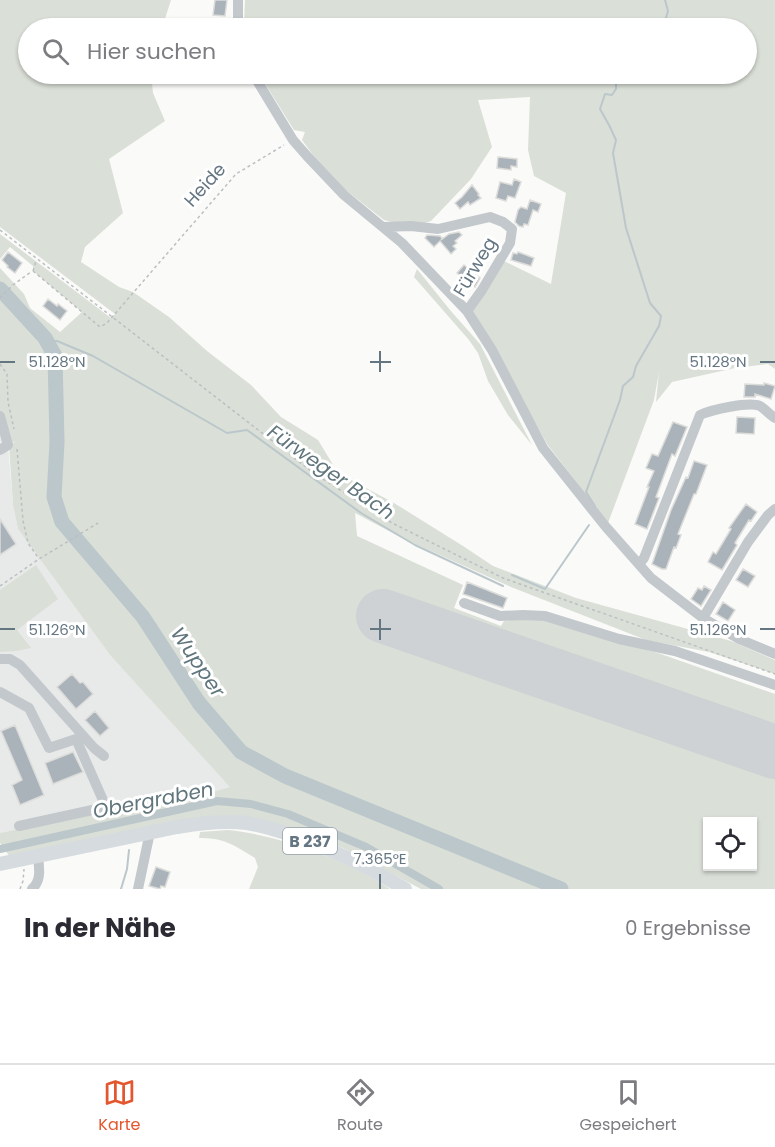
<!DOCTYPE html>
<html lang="de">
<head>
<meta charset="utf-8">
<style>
	:root { --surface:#fff; --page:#f7f7f7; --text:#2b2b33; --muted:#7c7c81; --line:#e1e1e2; --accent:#e4572e }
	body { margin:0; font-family:Poppins,sans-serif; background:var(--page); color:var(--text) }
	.controls { position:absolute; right:18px; bottom:18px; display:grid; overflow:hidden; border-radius:0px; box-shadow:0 2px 4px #0004 }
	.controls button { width:54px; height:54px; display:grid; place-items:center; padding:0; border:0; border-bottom:2px solid var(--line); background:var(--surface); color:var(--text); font:30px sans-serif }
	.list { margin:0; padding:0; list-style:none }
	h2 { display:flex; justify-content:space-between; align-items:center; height:78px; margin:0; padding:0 24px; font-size:26px }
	h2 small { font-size:20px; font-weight:400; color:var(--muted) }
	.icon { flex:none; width:33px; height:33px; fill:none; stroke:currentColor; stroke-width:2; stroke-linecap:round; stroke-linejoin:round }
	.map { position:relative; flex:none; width:775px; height:889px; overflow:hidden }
	.search { position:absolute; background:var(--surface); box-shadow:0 2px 4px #0004; left:18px; right:18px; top:18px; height:66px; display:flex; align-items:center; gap:15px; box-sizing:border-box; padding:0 21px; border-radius:33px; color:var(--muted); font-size:22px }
	.sheet { height:174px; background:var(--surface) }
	nav { display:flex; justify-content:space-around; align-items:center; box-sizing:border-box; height:84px; border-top:2px solid var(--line); background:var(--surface); font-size:16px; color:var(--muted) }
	nav a { display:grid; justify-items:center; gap:3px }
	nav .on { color:var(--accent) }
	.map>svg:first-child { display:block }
	.built { fill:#e8e9e9 }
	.green { fill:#dadfd7; fill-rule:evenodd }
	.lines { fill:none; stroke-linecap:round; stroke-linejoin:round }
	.stream { stroke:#bbc7cb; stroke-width:2 }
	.canal { stroke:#bbc7cb; stroke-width:8 }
	.river { stroke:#bbc7cb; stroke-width:15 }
	.runway { stroke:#ced2d4; stroke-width:54 }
	.building { fill:#aab3b9; stroke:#dcdcda; stroke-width:1.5 }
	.path { stroke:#bbbfc2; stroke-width:1.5; stroke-dasharray:3 3; stroke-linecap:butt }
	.minor { stroke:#c3c8cc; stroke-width:10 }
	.major { stroke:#d6dbdf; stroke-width:14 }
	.ticks { fill:none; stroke:#657683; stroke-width:2 }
	.labels { text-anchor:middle; stroke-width:6; stroke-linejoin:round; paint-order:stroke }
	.shield { fill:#fff; stroke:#939fa8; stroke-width:1.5 }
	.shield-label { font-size:16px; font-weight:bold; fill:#657683 }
	.street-label { font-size:18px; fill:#657683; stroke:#fff }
	.water-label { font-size:20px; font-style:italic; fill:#60757c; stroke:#fff }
	.ticks-label { font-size:15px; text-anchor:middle; fill:#657683; stroke:#fff; stroke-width:6; stroke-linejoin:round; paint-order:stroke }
</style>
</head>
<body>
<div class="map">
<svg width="775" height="889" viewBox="0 0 775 889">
	<rect width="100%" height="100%" fill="#fafaf8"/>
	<path class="built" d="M0,416L8,445L13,505L18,529L110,655L231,787L152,810L145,802L0,833Z"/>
	<path class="green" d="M0,0H171L162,28H28V74H151L153,93L165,121L109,159L123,213L85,247L81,262L119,287L133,292L169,317L207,351L251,385L281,417L318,440L338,473L394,503L463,546L493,566L576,598L731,641L775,660V674L709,652L646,640L511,587L402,538L355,513L357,536L463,585L454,608L501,626L504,621L529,618L546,619L658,653L775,694V889H421L343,848L297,831L250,819L10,857L0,843V833L145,802L152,810L230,787L110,655L18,529L13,505L9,446L16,441L8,445L0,416V268L24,294L30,308L60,332L82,312L33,271V266L10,247L0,259V234L111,318L115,314L0,227ZM708,822H752V866H708Z
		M245,0H775V369L768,364L735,368L672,382L656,402L659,372L654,400L608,523L547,444L472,310L500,259L551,284L566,193L534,176L528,150L530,97L478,100L492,147L471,179L431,221L412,227L384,220L347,191L313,155L302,140L305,132L294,130L259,74H746V28H282L279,22L244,26Z
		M417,269L450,310L480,344L532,445L508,415L488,381L478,353L469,340L414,277Z
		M36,565L58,599L17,630L31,648L16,651L0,652V590Z
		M228,830C279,835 348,860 390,889H249L258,867L255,858C236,846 223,837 199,838L200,832Z"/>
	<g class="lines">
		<path class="stream" d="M663,28L668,11L665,0
			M46,341H57L93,356L227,433L247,430L361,513L415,545L503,586
			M595,506L586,492L620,400L623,386L633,377L636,366L659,326L661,316L650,303L626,228L613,153L616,140L609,125L600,109L605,94L612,95L616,89V82L621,74
			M512,575L545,589L589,525
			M121,889L127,869L129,850"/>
		<path class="canal" d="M0,849L217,801L251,804L288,814L366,847L439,889"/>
		<path class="river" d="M0,289L45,338L55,356L57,442L54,497L62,522L143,617L199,703L241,752L285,776L561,889"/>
		<path class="runway" d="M383,616L775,752"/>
	</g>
	<path class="building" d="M215,0H227L225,16L213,15Z
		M498,157L517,159V167L511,166V170L497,168Z
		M514,179L521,182L515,198L508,196L506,201L496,198L500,182L512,185Z
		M472,185L479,194L478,195L481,198L470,205L468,202L460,209L455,203L462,197Z
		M530,200L541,204L538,212L533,210L528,225L524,224L523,227L519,226L515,222L518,210L521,207L527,209Z
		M459,232L462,235L455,241L457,243L453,246L456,249L451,254L440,241L434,247L425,238L427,235L440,236L442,238L441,240L449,234Z
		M8,252L22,263L15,273L7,267L8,266L2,260Z
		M518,252L534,258L531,266L511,260L513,253L517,254Z
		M464,265L480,278L475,287L457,273Z
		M48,299L57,306L58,304L67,311L60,320L43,306Z
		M764,383L775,386L771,399L755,394V397H744L745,384L764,385Z
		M737,417L755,418L754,434L736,433Z
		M673,422L687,427L675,456L672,454L656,497L659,498L647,529L635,524L649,487H647L654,471L646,468L652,454L658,456Z
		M694,461L707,465L696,494H694L678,534L681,535L676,548L674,547L666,569H662L652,564L671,510L686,477L688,478Z
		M746,504L757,512L751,521L749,520L735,543L737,545L722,570L708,562L713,552L716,554L731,529L729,528Z
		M0,519L16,544L0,555Z
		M743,569L755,576L748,587L736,580Z
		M467,582L507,598L503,608L463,594Z
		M704,586L711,590L701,606L691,599L698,588L702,590Z
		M723,602L735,610L728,621L716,614Z
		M72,674L80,683L83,682L93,694L76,709L57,687Z
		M95,711L109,728L100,736L85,720Z
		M15,725L44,795L20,805L12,785L22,780L1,731Z
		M73,752L83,772L53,784L45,763Z
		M156,867L170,872L165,887L161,886L160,889L149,886Z"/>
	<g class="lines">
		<path class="path" d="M0,230L315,474L392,523L503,578L775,674
			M33,271L100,327L107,323L236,174L284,145
			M33,271L36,261
			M0,298L13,285L31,272
			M0,364L7,374L8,402L14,429
			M17,449L23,521L28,543L39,559
			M0,586L39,559L98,523
			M20,889L23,881L24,869"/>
		<path class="minor" d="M238,28V0
			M253,74L293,140L307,156L344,195L402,243L467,311L492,350L543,448L606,527L651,578L703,618L739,639L775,654
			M383,227L411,226L438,229L490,217L503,222L512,229L510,243L482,290L467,311
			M0,416L8,445L0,450
			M639,564L644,558L700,415C711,410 749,401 760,406C765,409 770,415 775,418
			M464,603L500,616L523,615L545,616L619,639L675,651L775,685
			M703,618L748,542L768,515L775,509
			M0,659H10L20,665L94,748L104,756
			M0,692L29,708L49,748L76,739L106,807L19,826
			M32,889C42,880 39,868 38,856
			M138,889L150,832"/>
		<path class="major" d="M0,864L177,827C200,823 223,820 247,823C265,826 283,832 300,838C338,852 371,868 405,889"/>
	</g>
	<path class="ticks" d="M380,351V372M0,362H15M370,362H391M760,362H775M380,619V640M0,629H15M370,629H391M760,629H775M380,874V889"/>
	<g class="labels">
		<rect class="shield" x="283" y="828" width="54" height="26" rx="4.5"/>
		<g class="shield-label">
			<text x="310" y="847">B 237</text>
		</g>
		<g class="street-label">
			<text transform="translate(205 185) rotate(-48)" y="6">Heide</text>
			<text transform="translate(475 267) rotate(-59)" y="6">Fürweg</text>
		</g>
		<g class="water-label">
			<text transform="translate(331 472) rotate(35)" y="7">Fürweger Bach</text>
			<text transform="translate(198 662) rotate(56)" y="7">Wupper</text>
			<text transform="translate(153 800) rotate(-11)" y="7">Obergraben</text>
		</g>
	</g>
	<g class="ticks-label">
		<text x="57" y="367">51.128°N</text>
		<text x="718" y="367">51.128°N</text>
		<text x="57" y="635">51.126°N</text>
		<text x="718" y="635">51.126°N</text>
		<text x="380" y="864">7.365°E</text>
	</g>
</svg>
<div class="controls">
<button><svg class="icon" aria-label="locate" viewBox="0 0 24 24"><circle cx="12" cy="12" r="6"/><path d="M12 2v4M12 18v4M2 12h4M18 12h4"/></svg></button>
</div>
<div class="search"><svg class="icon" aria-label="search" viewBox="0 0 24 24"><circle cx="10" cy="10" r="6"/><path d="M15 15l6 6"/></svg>Hier suchen</div>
</div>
<section class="sheet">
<h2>In der Nähe<small>0 Ergebnisse</small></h2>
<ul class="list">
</ul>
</section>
<nav>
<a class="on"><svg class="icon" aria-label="map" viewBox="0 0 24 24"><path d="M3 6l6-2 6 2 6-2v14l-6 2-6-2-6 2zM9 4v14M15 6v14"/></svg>Karte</a>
<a><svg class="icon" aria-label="directions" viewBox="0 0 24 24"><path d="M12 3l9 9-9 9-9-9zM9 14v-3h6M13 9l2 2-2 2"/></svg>Route</a>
<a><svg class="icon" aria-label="saved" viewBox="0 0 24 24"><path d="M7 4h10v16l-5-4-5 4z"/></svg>Gespeichert</a>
</nav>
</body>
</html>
